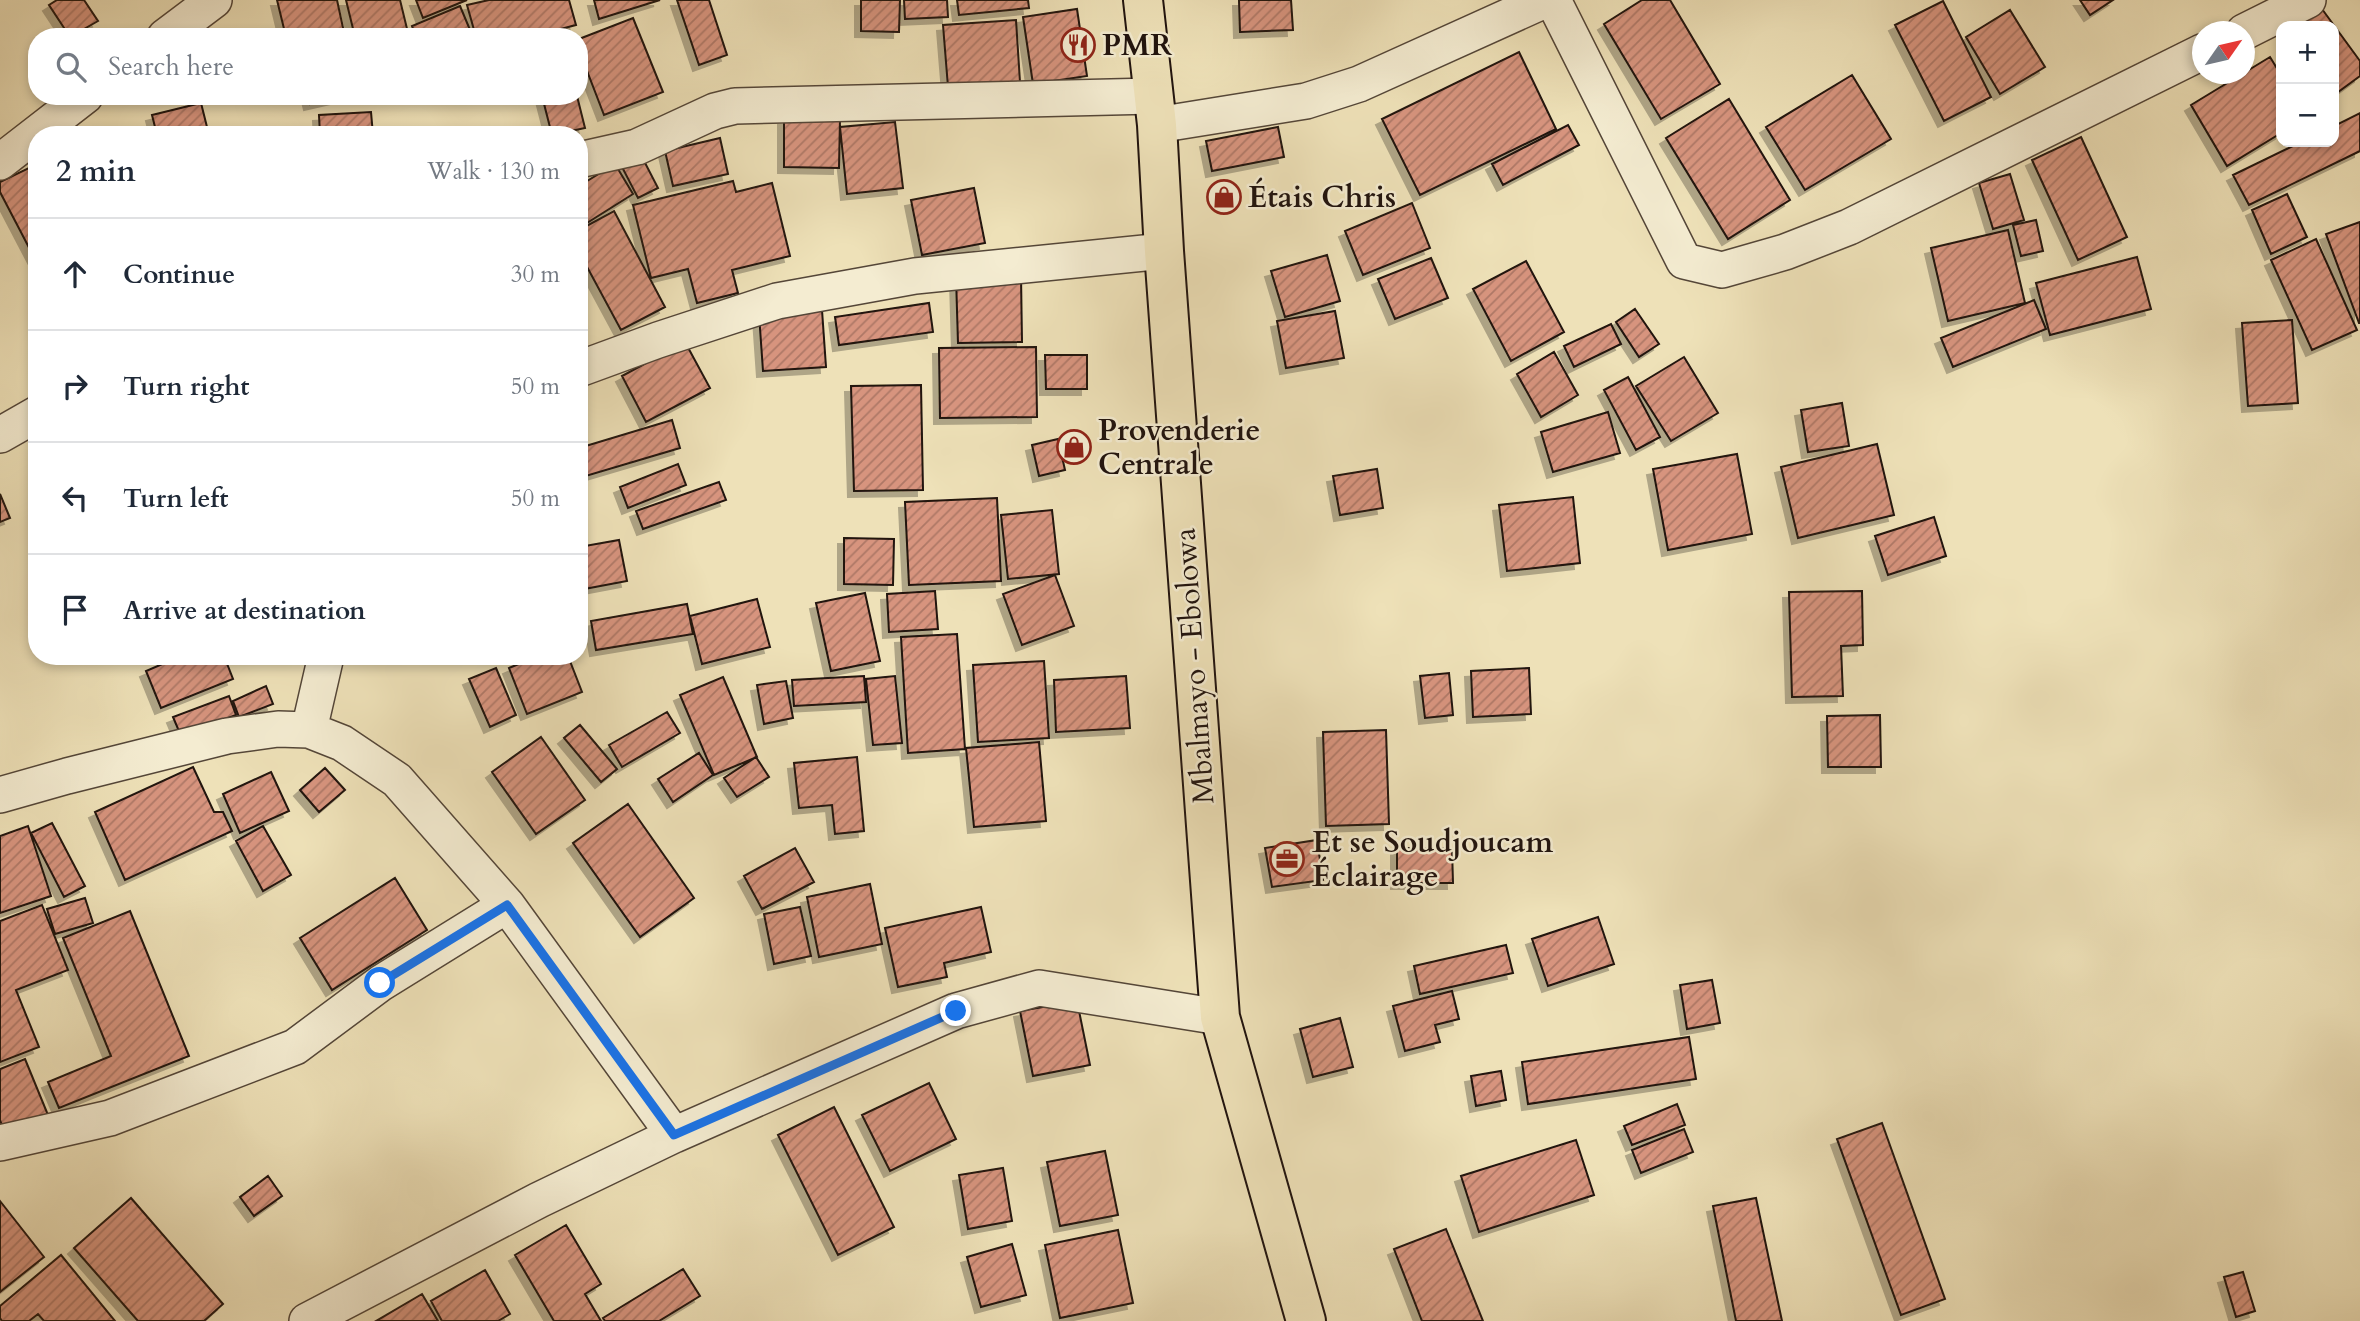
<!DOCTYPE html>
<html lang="en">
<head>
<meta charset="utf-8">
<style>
	:root { --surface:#fff; --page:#f6f6f7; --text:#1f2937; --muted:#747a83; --line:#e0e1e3 }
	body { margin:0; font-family:Cardo,serif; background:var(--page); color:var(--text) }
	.controls { position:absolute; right:21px; top:21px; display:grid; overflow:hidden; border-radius:14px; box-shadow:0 4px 10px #0003 }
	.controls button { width:63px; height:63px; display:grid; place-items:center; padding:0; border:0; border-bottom:2px solid var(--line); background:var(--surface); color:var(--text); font:35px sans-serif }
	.compass { position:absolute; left:2192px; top:21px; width:63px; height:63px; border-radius:50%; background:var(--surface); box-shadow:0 4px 10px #0003; rotate:56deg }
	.stop { position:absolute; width:21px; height:21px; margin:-16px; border:5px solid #1a73e8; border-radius:50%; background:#fff }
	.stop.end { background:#1a73e8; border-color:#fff; box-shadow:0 2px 7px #0008 }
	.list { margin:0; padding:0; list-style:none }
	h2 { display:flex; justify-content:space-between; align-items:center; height:91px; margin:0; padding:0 28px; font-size:30px }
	h2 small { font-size:23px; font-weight:400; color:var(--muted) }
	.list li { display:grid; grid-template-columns:46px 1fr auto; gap:21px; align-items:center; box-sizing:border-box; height:112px; padding:0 28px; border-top:2px solid var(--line) }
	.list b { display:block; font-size:26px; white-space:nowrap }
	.list em { font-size:23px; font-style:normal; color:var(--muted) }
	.icon { flex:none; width:38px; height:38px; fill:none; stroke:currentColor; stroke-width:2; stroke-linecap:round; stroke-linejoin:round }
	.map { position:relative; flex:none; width:2360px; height:1321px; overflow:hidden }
	.search { position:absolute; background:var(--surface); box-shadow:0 4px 10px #0003; left:28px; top:28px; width:560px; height:77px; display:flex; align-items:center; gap:18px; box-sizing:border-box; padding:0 24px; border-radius:28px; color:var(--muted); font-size:26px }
	.panel { position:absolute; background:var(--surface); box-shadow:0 4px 10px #0003; left:28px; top:126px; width:560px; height:539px; border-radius:28px }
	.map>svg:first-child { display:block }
	.building { fill:url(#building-hatch); stroke:#20130e; stroke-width:2; filter:url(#shadow) }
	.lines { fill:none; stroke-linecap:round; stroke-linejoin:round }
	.street-casing { stroke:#544638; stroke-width:38 }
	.highway-casing { stroke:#20130e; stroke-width:42 }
	.street { stroke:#f4ecd1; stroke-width:35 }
	.highway { stroke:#eee1b8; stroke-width:38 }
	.route { stroke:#1a73e8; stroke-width:9 }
	.labels { text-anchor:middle; stroke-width:5; stroke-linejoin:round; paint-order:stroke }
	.poi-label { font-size:30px; font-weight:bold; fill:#20130e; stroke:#f4ecd1; text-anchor:start }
	.street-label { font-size:30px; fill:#20130e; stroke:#f4ecd1 }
</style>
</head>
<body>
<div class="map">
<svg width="2360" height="1321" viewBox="0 0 2360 1321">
	<defs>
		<pattern id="building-hatch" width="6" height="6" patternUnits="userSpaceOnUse" patternTransform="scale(1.75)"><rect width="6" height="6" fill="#d7947e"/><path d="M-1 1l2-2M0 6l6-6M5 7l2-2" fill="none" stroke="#ae7866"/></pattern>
		<filter id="shadow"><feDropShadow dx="-6" dy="6" stdDeviation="0" flood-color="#0004"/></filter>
	</defs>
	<rect width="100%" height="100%" fill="#eee1b8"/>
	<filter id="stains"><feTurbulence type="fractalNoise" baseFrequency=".00286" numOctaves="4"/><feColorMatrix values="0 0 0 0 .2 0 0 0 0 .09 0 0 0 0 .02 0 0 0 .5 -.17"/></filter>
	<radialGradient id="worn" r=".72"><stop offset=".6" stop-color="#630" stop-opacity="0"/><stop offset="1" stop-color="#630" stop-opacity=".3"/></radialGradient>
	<path class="building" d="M57,0H84L98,21L70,37L49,5Z
		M277,0H337L345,37H286Z
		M346,0H400L409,37H355Z
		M416,0H467L423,18Z
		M489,0H569L576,25L530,37H476L467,5Z
		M594,0H660L599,19Z
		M677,0H709L727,55L699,65Z
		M861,0H900L899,32L861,31Z
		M904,0H947L948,17L905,19Z
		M957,0H1028L1029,8L959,15Z
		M1239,0H1291L1293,30L1240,32Z
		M1642,0H1670L1720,84L1661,119L1604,24Z
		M2080,0H2113L2090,15Z
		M1943,1L1991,97L1944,121L1895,25Z
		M460,6L473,37H416L412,26Z
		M1077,9L1087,76L1033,84L1023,17Z
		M2322,9L2360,61V76L2334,95V26H2299Z
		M2010,10L2045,67L2000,94L1966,37Z
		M633,18L663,92L604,115L579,50V39Z
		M1016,20L1020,82L948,87L943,25Z
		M1519,52L1556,129L1420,195L1382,119Z
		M2270,57L2281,75V133L2227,166L2191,105Z
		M1852,75L1891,139L1805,190L1766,127Z
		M308,96H345L310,104Z
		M542,96H577L585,128L552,135Z
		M1729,99L1790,200L1728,239L1666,138Z
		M201,103L209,135H157L152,115Z
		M371,112L373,135H320L319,115Z
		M2360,113V151L2249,205L2233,175L2301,142H2334V126Z
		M784,119H840L839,168L784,167Z
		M895,122L903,188L847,194L840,127Z
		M1568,125L1579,145L1503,185L1492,164Z
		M1278,127L1284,157L1212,171L1206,141Z
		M2081,137L2127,237L2078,260L2032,160Z
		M720,138L728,174L673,186L665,151Z
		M642,157L658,188L638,198L622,167Z
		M37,164V261H36L0,192V182Z
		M615,164L633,194L579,228V186Z
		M2010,174L2024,220L1993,229L1979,183Z
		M733,181L736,192L772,183L790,256L732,270L738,293L697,303L688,269L651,278L633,205Z
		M974,188L985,243L922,255L911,200Z
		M2287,194L2307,237L2271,254L2252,210Z
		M1412,203L1430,248L1363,275L1345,231Z
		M614,211L665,307L621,330L579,252V230Z
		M2036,220L2043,251L2021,256L2013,225Z
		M2360,222V323H2359L2326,234Z
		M2008,230L2025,303L1948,321L1931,248Z
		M2316,239L2357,330L2312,350L2271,260Z
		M1327,255L1340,301L1285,317L1271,271Z
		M2137,257L2151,309L2050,335L2036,283Z
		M1431,258L1448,298L1395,319L1378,279Z
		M1526,261L1564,332L1511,361L1473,289Z
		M1021,276L1022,342L958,343L956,277Z
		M2034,300L2046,329L1953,367L1941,338Z
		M929,303L933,332L839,345L835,317Z
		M1635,309L1659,344L1639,357L1616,322Z
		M822,310L826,367L763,371L759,314Z
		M1335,311L1344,358L1286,368L1277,321Z
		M2292,320L2298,403L2248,406L2242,323Z
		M1611,324L1621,344L1574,367L1564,346Z
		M685,342L710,388L646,422L622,376Z
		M1036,347L1037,417L940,418L939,348Z
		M1554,352L1578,395L1541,417L1517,374Z
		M1045,355H1087V389H1046Z
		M1684,357L1718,413L1671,441L1636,386Z
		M1628,377L1660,437L1636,450L1604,390Z
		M921,385L923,490L854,491L851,386Z
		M1842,403L1849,446L1808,452L1801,410Z
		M1608,412L1620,453L1553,472L1541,432Z
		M672,420L680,448L579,478V448Z
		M1058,439L1065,470L1039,476L1032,445Z
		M1877,444L1894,515L1798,538L1781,467Z
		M1737,454L1752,534L1668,550L1653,469Z
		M678,464L686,485L628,508L620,487Z
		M1377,469L1383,508L1340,515L1333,476Z
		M719,482L726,500L643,529L636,511Z
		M0,494L10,518L0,522Z
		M1573,497L1580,563L1507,571L1499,505Z
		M997,498L1001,581L909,585L905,502Z
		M1052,510L1059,574L1008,579L1001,515Z
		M1934,517L1946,556L1888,575L1875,536Z
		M844,538L894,539L893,585L844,584Z
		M619,540L627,581L579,590V547Z
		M1055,575L1074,626L1022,645L1003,594Z
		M935,591L938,629L889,632L887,594Z
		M1862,591L1863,645L1841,646L1843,696L1792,697L1789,592Z
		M865,593L880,661L831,671L816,603Z
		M757,599L770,647L702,664L690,616Z
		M687,604L693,634L596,650L591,621Z
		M957,634L965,749L908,753L901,637Z
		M181,656H224L233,679L161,708L146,671Z
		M538,656H568L582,692L527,714L509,668Z
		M1044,661L1049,738L978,742L973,665Z
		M496,668L516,715L490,727L469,679Z
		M1529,668L1531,714L1473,717L1471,671Z
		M1449,673L1453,715L1425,718L1420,676Z
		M864,676L866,702L794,706L792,680Z
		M895,676L902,743L873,745L866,679Z
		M1126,676L1130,728L1056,732L1054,680Z
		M723,677L757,757L714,775L680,695Z
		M786,681L793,718L764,724L757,685Z
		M266,686L273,704L239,717L233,701Z
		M229,696L236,715L181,736L173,717Z
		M667,712L680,733L622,767L609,745Z
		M1880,715L1881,767H1828L1827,716Z
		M580,725L617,769L601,782L564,738Z
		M1386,730L1389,824L1326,826L1323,732Z
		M541,737L585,800L536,834L492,772Z
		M1039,742L1046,821L974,827L966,748Z
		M699,753L713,775L673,802L658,779Z
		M756,757L769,777L737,797L724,778Z
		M857,757L864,831L835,834L832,805L799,808L794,763Z
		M193,767L214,812H223L232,831L125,880L95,812Z
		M325,768L345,790L319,812L300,790Z
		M271,772L289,811L240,833L223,794Z
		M628,804L694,898L640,937L573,843Z
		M52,823L85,886L64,897L31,833Z
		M28,826L51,896L0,913V836Z
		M263,826L291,875L263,891L236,841Z
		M1317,840L1323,880L1272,887L1265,848Z
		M795,848L814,882L762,909L744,876Z
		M1397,848H1452L1453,883H1397Z
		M395,878L427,930L332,990L300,938Z
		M870,884L882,944L819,957L807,897Z
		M85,898L93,923L55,934L47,909Z
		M42,905L68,970L16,990L39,1047L0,1062V921Z
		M800,907L811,956L774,964L764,914Z
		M981,907L991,952L944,963L947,977L898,987L885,928Z
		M130,911L189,1056L59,1108L48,1082L111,1056L63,938Z
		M1598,917L1614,964L1548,986L1532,939Z
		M1506,945L1513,973L1420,994L1414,966Z
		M1712,980L1720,1023L1687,1029L1680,985Z
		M1452,991L1459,1019L1435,1025L1440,1042L1405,1051L1393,1006Z
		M1077,1001L1090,1065L1033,1076L1020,1011Z
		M1340,1018L1353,1067L1313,1077L1300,1029Z
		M1689,1037L1696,1079L1528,1104L1522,1062Z
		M25,1059L48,1115L5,1133L0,1120V1069Z
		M1501,1071L1506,1100L1476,1106L1471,1076Z
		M929,1083L956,1139L890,1171L862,1115Z
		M1677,1104L1685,1125L1632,1145L1624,1126Z
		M834,1107L894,1227L838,1255L778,1135Z
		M1882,1123L1945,1299L1901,1315L1837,1139Z
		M1684,1129L1693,1152L1641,1173L1632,1150Z
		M1576,1140L1594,1195L1479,1232L1461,1176Z
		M1105,1151L1118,1215L1060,1226L1047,1162Z
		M1003,1168L1012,1221L968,1229L959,1175Z
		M268,1176L282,1196L254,1216L240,1197Z
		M131,1198L223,1304L204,1321H138L74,1248Z
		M1756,1198L1782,1321H1736L1713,1206Z
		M0,1201L44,1257L0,1292Z
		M566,1225L601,1284L585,1294L601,1321H554L515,1255Z
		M1446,1229L1483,1321H1422L1394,1249Z
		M1118,1230L1133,1303L1060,1318L1045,1245Z
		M1012,1244L1026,1295L981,1307L967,1257Z
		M61,1255L115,1321H44L38,1314L29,1321H2L0,1318V1306Z
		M683,1269L700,1296L659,1321H605L603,1318Z
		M485,1270L510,1314L498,1321H442L431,1301Z
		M2243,1272L2255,1311L2236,1317L2224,1277Z
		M422,1294L438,1321H376Z"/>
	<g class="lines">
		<g class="street-casing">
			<path id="street" d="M1553,0L1684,261L1722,270L1785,252L1849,227L2202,52
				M2244,32L2308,0
				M165,37L214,0
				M1157,125L1306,101L1359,84L1545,0
				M579,160L637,147L715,111L735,106L1153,96
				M0,162L85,96
				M579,369L658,340L777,301L915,276L1164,251
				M0,435L37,414
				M309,730L326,656
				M0,795L67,776L227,736L278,729L309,730L342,743L397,780L507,905L674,1135
				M0,1143L110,1118L295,1047L381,983L507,905
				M307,1321L539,1200L674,1135L956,1011L1039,988L1220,1017"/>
		</g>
		<g class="highway-casing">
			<path id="highway" d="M1143,0L1157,125L1164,251L1220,1017L1306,1321"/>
		</g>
		<use href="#street" class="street"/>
		<use href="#highway" class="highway"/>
	</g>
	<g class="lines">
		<path class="route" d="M380,983L507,905L674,1135L956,1011"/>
	</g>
	<defs>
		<g id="restaurant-ring" transform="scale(1.75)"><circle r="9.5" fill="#f4ecd1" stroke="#8f2418" stroke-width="1.5"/><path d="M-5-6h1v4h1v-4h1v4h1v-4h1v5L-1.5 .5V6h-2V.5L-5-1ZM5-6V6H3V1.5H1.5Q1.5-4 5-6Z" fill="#8f2418"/></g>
		<g id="shop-ring" transform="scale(1.75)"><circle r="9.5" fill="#f4ecd1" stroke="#8f2418" stroke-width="1.5"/><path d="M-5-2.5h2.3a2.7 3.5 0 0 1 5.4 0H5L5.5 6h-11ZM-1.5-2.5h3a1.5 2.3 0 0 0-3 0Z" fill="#8f2418"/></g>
		<g id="office-ring" transform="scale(1.75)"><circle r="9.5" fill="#f4ecd1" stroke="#8f2418" stroke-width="1.5"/><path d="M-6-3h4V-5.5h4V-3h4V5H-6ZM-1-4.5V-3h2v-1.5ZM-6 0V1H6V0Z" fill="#8f2418"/></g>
	</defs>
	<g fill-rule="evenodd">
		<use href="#restaurant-ring" x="1078" y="45"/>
		<use href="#shop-ring" x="1224" y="197"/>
		<use href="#shop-ring" x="1074" y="447"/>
		<use href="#office-ring" x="1287" y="859"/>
	</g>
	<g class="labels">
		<g class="poi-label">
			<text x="1102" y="55">PMR</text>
			<text x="1248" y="207">Étais Chris</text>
			<text x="1098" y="440">Provenderie<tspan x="1098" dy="34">Centrale</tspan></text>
			<text x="1312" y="852">Et se Soudjoucam<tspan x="1312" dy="34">Éclairage</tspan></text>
		</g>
		<g class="street-label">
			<text transform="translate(1194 666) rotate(-94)" y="10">Mbalmayo - Ebolowa</text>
		</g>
	</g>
	<rect width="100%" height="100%" filter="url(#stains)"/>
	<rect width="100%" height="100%" fill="url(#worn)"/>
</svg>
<div class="controls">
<button>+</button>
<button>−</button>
</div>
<svg class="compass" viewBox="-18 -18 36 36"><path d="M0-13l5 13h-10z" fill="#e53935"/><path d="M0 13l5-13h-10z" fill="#747a83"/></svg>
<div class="stop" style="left:380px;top:983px"></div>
<div class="stop end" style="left:956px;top:1011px"></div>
<div class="search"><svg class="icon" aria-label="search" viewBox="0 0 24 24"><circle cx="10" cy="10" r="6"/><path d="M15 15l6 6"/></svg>Search here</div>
<section class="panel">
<h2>2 min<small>Walk · 130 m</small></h2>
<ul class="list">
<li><svg class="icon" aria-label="ahead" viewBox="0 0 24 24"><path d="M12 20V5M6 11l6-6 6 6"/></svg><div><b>Continue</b></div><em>30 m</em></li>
<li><svg class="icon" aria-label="right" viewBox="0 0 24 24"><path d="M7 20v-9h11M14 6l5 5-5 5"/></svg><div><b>Turn right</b></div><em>50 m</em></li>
<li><svg class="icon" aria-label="left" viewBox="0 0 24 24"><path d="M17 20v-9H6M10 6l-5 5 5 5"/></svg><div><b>Turn left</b></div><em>50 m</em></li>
<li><svg class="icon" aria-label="arrive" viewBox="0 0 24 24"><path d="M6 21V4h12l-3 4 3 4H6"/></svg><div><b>Arrive at destination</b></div></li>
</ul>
</section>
</div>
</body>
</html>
